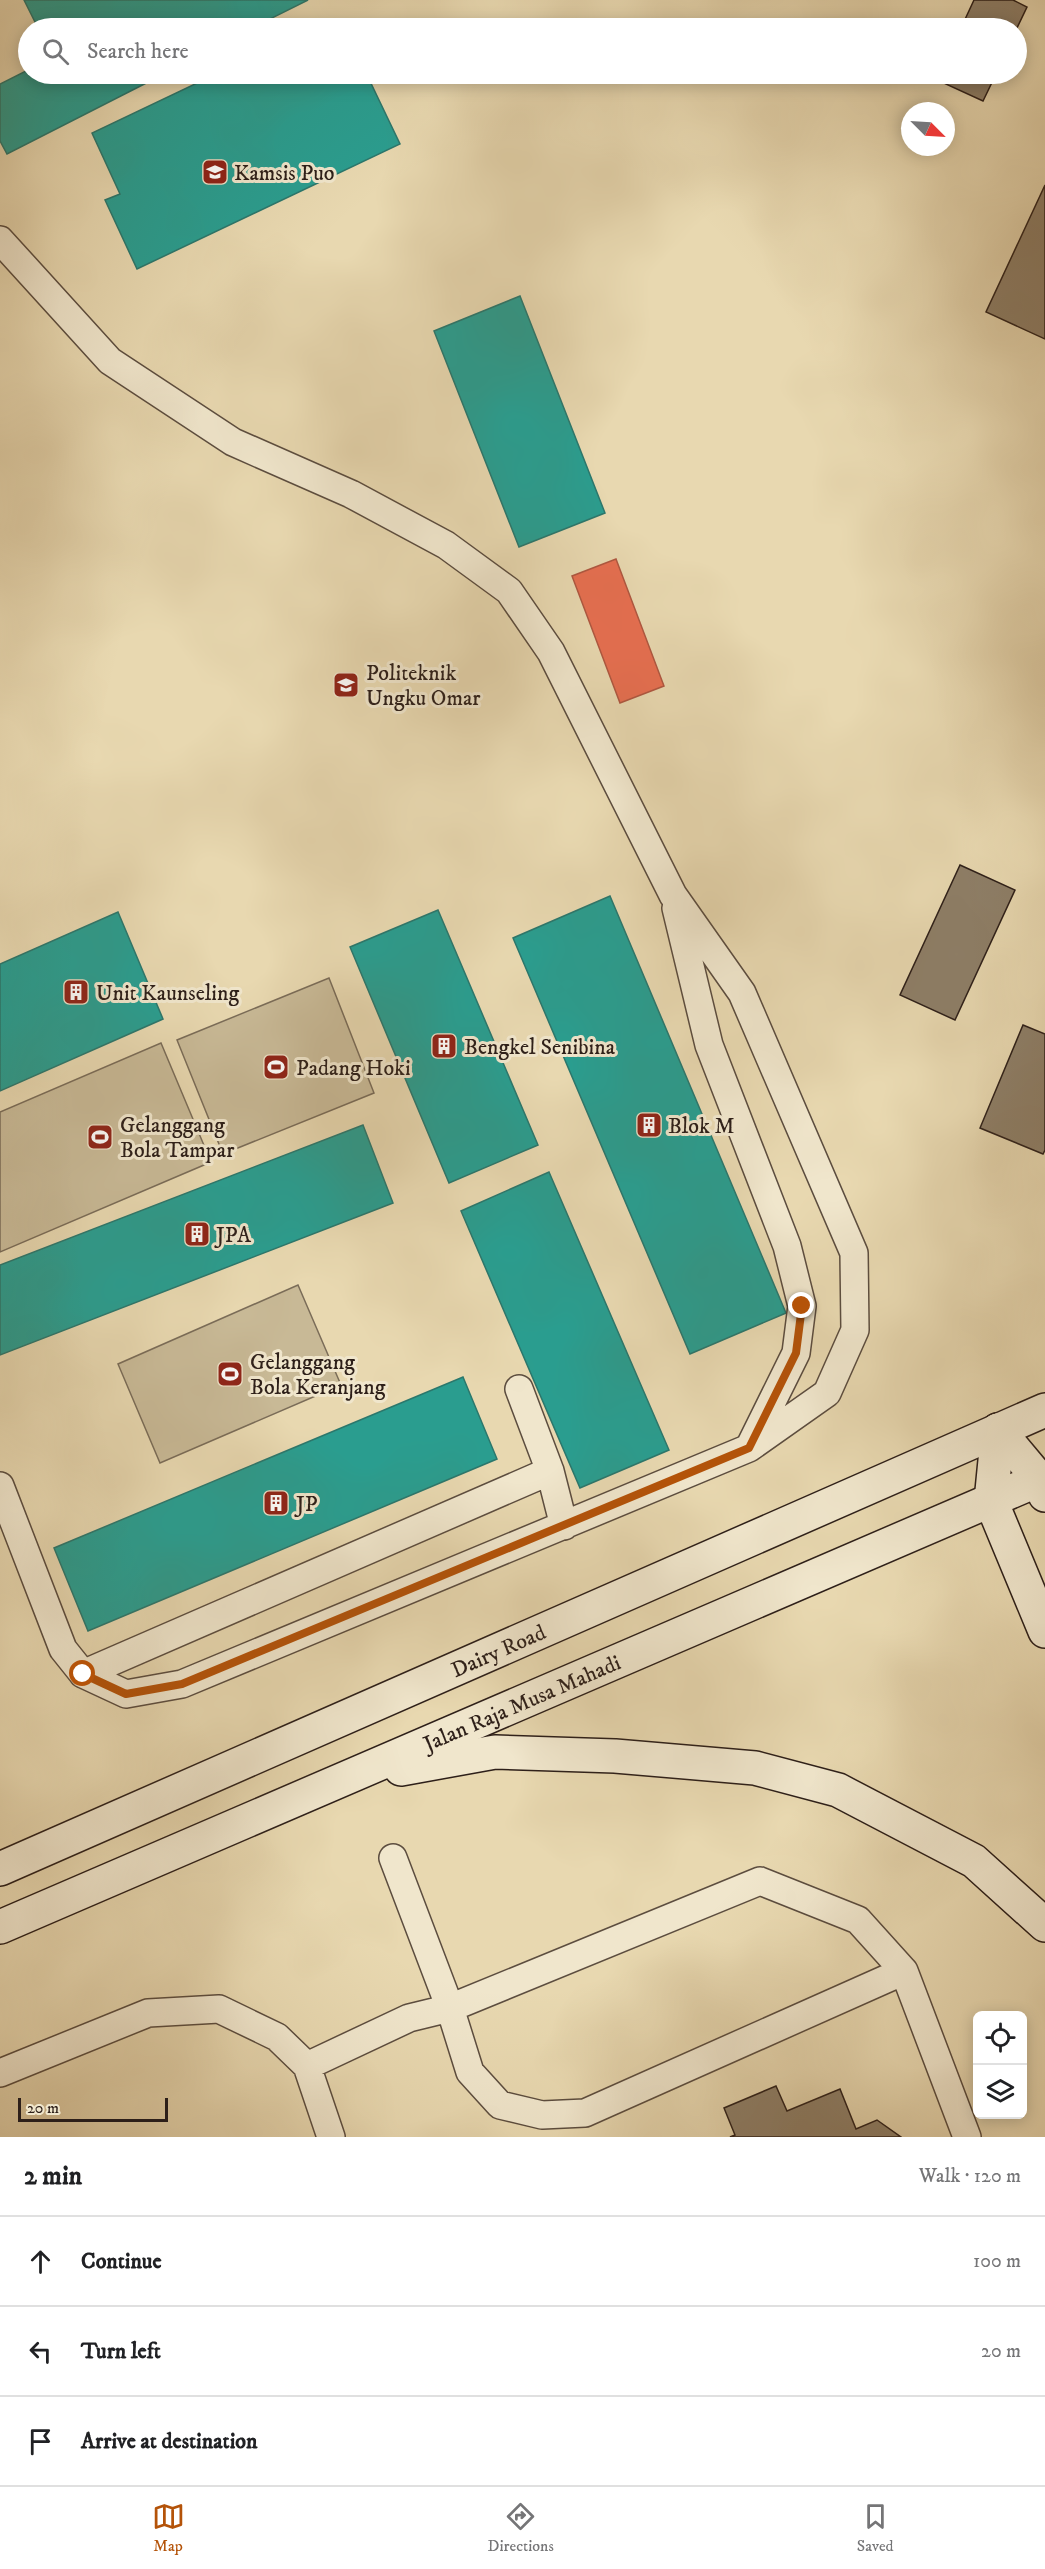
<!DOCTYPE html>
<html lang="en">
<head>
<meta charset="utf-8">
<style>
	:root { --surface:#fff; --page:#f2f2f2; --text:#202124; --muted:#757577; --line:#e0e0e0; --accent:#b45309 }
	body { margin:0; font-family:"IM FELL DW Pica",serif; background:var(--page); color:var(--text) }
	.controls { position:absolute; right:18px; bottom:18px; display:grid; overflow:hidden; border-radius:9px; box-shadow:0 3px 15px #0003 }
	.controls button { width:54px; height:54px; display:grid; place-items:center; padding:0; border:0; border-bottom:2px solid var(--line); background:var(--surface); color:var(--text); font:30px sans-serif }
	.compass { position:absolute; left:901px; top:102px; width:54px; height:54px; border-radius:50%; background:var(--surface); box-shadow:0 3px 15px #0003; rotate:114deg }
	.scale { position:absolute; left:18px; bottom:15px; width:150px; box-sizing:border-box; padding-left:6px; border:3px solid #2d1f19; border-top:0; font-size:16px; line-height:21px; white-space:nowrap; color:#2d1f19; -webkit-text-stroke:4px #f0e6cc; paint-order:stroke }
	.stop { position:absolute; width:18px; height:18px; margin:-14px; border:4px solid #b45309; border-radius:50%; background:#fff }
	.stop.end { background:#b45309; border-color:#fff; box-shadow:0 2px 6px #0008 }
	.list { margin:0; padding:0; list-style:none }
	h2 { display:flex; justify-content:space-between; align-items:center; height:78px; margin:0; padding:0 24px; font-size:26px }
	h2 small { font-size:20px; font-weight:400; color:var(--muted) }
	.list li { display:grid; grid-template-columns:39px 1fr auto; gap:18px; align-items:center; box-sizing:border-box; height:90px; padding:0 24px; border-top:2px solid var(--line) }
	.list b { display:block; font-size:22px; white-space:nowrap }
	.list em { font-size:20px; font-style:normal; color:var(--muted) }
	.icon { flex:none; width:33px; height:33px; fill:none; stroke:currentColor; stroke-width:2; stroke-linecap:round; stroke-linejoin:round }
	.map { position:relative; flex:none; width:1045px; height:2137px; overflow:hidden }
	.search { position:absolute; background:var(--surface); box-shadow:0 3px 15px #0003; left:18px; right:18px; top:18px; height:66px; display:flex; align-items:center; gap:15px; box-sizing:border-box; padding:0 21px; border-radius:33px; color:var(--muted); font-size:22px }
	.sheet { height:348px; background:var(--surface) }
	nav { display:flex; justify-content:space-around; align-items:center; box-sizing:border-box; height:84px; border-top:2px solid var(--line); background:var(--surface); font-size:16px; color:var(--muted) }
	nav a { display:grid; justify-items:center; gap:3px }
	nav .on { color:var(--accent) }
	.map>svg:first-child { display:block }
	.green { fill:#c8b996; stroke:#7a6c58; stroke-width:1.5 }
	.shops { fill:#e76f51; stroke:#af5740; stroke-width:1.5 }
	.schools { fill:#2a9d8f; stroke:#2b776c; stroke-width:1.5 }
	.building { fill:#8e7f68; stroke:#2d1f19; stroke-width:1.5 }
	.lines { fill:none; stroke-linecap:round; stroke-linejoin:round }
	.lane-casing { stroke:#5c4d3f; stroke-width:30 }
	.secondary-casing { stroke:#2d1f19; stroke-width:36 }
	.lane { stroke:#f0e6cc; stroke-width:27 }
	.secondary { stroke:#f0e6cc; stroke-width:33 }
	.route { stroke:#b45309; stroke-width:8 }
	.labels { text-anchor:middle; stroke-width:6; stroke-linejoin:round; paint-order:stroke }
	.poi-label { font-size:22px; fill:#2d1f19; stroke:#f0e6cc; text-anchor:start }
	.street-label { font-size:22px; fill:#2d1f19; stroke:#f0e6cc }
</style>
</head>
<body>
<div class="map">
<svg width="1045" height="2137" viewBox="0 0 1045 2137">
	<rect width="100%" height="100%" fill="#e8d8b0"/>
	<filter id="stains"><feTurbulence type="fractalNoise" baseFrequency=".00333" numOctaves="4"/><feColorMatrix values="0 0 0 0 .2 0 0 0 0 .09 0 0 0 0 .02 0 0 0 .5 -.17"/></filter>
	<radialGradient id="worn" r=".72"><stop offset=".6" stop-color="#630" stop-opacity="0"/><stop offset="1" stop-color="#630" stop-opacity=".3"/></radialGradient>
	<path class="green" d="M329,978L374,1093L223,1154L177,1040Z
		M161,1043L211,1162L0,1252V1112Z
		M298,1285L341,1385L160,1463L118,1364Z"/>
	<path class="shops" d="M616,559L664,686L620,703L572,576Z"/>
	<path class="schools" d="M24,0H308L252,28H38Z
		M325,22L328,28H310Z
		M28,70V74H164L7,154L0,141V84Z
		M216,74H349L353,82L367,75L400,144L137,269L105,200L120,194L92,133Z
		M520,296L605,513L519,547L434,331Z
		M610,896L786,1313L690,1354L513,938Z
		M438,910L538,1145L449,1183L350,947Z
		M118,912L163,1019L0,1091V964Z
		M363,1125L393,1203L0,1355V1265Z
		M549,1172L669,1450L580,1488L461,1211Z
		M463,1377L497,1459L88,1631L54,1548Z"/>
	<path class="building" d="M974,0H1013L1027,7L1016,30L961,28Z
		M940,74H996L983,101L937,80Z
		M1045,185V339L986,312Z
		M960,865L1015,890L955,1020L900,995Z
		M1023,1025L1045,1034V1150L1043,1154L980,1128Z
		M776,2086L787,2111L840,2089L856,2129L877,2120L901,2137H730L735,2135L724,2108Z"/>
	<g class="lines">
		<g class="lane-casing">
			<path id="lane" d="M0,240L110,361L233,442L351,494L446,545L509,591L551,652L673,895L742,993L854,1253L855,1330L827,1393L749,1448L182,1684L126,1694L83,1674L63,1649L0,1486
				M676,908L709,1045L787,1246L802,1306L796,1353L751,1444
				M519,1389L550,1471
				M83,1674L550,1471L564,1526
				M393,1858L450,2008L470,2072L500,2105L542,2115L585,2113L904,1971
				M307,2066L409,2018L450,2008L760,1881L858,1920L904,1971L967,2137
				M0,2073L148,2013L219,2009L277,2037L307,2066L331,2137"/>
		</g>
		<g class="secondary-casing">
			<g id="secondary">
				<path d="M998,1430L991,1501L1045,1631"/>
				<path d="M998,1430L1039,1479L1045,1495"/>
				<path d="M401,1769L495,1752L615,1756L755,1768L838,1790L974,1861L1045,1925"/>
				<path id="s1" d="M0,1869L1045,1410"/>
				<path id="s2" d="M0,1927L1045,1477"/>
			</g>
		</g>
		<use href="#lane" class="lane"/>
		<use href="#secondary" class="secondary"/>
	</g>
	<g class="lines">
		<path class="route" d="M83,1674L126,1694L182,1684L749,1448L796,1353L802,1306"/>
	</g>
	<defs>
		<g id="university-square" transform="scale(1.35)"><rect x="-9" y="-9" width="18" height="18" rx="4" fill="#8f2418" stroke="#f0e6cc"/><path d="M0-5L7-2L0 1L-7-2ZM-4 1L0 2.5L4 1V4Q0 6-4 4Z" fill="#fff"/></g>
		<g id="building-square" transform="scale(1.35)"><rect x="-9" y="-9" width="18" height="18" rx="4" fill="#8f2418" stroke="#f0e6cc"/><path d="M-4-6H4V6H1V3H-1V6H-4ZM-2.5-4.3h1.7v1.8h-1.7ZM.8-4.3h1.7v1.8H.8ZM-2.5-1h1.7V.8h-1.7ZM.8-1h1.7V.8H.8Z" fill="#fff"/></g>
		<g id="stadium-square" transform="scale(1.35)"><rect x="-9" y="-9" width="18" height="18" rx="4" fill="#8f2418" stroke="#f0e6cc"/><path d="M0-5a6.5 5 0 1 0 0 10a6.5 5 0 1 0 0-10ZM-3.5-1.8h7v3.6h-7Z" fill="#fff"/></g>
	</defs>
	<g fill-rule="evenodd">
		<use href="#university-square" x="215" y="172"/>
		<use href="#university-square" x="346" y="685"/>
		<use href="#building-square" x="76" y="992"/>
		<use href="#building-square" x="444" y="1046"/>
		<use href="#stadium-square" x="276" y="1067"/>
		<use href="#building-square" x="649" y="1125"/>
		<use href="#stadium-square" x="100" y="1137"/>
		<use href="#building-square" x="197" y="1234"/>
		<use href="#stadium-square" x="230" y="1374"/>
		<use href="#building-square" x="276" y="1503"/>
	</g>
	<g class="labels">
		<g class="poi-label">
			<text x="234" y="180">Kamsis Puo</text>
			<text x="366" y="680">Politeknik<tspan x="366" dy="25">Ungku Omar</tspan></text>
			<text x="96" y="1000">Unit Kaunseling</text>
			<text x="464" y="1054">Bengkel Senibina</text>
			<text x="296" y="1075">Padang Hoki</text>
			<text x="120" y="1132">Gelanggang<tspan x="120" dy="25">Bola Tampar</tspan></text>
			<text x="668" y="1133">Blok M</text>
			<text x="216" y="1242">JPA</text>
			<text x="250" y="1369">Gelanggang<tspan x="250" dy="25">Bola Keranjang</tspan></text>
			<text x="296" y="1511">JP</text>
		</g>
		<g class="street-label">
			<text dy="8" stroke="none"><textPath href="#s1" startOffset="544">Dairy Road</textPath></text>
			<text dy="8" stroke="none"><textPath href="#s2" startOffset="568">Jalan Raja Musa Mahadi</textPath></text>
		</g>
	</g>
	<rect width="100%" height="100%" filter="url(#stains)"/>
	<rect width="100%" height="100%" fill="url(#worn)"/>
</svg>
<div class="controls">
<button><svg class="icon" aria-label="locate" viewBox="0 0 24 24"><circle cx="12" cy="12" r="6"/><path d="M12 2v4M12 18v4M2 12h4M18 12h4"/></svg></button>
<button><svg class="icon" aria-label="layers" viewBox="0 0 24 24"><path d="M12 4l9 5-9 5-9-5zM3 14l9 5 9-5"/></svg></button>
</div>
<svg class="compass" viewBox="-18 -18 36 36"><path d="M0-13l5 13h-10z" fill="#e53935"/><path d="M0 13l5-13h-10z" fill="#757577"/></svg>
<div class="scale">20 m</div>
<div class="stop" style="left:83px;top:1674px"></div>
<div class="stop end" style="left:802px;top:1306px"></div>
<div class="search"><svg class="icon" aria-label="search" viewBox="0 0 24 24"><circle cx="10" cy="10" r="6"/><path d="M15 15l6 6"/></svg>Search here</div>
</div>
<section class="sheet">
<h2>2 min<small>Walk · 120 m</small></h2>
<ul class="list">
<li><svg class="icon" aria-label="ahead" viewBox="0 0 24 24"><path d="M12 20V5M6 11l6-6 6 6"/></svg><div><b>Continue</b></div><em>100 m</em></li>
<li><svg class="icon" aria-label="left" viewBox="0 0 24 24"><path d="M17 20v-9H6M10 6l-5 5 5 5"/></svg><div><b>Turn left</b></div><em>20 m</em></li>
<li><svg class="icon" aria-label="arrive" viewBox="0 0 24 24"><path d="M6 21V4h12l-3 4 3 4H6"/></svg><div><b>Arrive at destination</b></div></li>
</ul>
</section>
<nav>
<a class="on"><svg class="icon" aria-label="map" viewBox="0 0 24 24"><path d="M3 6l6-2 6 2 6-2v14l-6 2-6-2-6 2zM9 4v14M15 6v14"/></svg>Map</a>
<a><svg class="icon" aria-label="directions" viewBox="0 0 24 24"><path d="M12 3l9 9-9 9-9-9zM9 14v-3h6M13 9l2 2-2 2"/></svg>Directions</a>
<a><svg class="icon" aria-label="saved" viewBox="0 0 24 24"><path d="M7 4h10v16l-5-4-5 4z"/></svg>Saved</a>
</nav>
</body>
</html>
